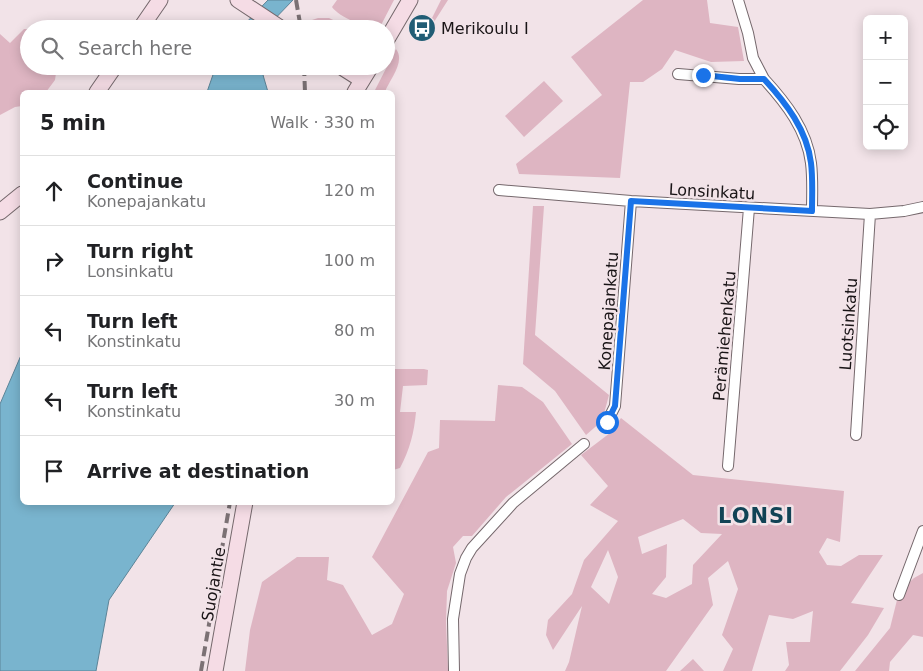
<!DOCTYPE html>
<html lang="en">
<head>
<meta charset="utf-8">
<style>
	:root { --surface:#fff; --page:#f2f2f2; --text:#202124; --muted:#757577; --line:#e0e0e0 }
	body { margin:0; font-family:"DejaVu Sans",sans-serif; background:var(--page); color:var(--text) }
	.controls { position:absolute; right:15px; top:15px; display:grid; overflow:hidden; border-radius:8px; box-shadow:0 2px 12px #0003 }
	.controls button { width:45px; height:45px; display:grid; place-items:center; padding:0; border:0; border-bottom:1px solid var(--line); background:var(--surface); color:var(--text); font:25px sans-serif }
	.stop { position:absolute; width:15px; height:15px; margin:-11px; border:4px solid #1a73e8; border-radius:50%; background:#fff }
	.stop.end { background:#1a73e8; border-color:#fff; box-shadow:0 1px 5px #0008 }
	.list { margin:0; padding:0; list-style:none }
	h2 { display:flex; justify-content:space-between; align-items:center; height:65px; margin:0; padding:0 20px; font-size:21px }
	h2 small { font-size:16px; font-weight:400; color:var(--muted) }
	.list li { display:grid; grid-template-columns:32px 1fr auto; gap:15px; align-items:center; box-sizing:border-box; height:70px; padding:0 20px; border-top:1px solid var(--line) }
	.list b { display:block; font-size:19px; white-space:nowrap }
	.list p { margin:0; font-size:16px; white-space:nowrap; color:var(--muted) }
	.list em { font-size:16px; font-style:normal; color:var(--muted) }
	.icon { flex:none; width:28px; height:28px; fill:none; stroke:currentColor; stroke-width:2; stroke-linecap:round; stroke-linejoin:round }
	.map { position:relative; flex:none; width:923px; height:671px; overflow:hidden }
	.search { position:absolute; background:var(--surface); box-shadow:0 2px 12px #0003; left:20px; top:20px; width:375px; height:55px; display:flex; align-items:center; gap:12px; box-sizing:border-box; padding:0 18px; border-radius:28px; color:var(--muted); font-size:19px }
	.panel { position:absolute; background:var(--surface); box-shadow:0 2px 12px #0003; left:20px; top:90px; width:375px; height:415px; border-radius:8px }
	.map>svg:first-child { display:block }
	.green { fill:#deb5c2; fill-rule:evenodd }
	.water { fill:#79b4ce; stroke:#5c8497 }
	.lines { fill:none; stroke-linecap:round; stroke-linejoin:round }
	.street-casing { stroke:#75686c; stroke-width:12 }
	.secondary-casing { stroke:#75686c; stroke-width:17 }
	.street { stroke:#fff; stroke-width:10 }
	.secondary { stroke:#f5dce5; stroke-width:15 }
	.rail { stroke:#7b7174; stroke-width:4; stroke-dasharray:10 5; stroke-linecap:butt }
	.route { stroke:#1a73e8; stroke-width:6 }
	.labels { text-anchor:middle; stroke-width:5; stroke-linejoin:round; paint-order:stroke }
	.poi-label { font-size:16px; fill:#191416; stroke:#f2e3e8; text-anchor:start }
	.street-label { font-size:16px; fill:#191416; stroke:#f2e3e8 }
	.district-label { font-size:21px; font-weight:bold; letter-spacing:1px; fill:#114355; stroke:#f2e3e8 }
</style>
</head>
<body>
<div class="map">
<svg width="923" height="671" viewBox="0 0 923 671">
	<rect width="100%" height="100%" fill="#f2e3e8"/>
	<path class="green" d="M337,0H394L379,29C367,29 339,17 332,7Z
		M441,0H448L427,33L423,36Z
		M643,0H707L710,23L738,27L744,61L711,62L675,50L662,69L643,82H630L620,178L519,174L516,164L602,95L571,57Z
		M318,18H329L352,29H306V22Z
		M24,29H29V66H57L55,80L46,92H22V106L15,107L0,115V34L10,43Z
		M396,49C406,62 389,80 385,92H374Z
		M544,81L563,101L524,137L505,116Z
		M533,206H544L535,335L609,395L602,421L586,435L555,391L523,364Z
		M393,369H424L428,370L427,385L403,386L400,412H416C414,433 410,449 400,468L393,470Z
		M498,385L522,387L543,402L572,444L506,497L472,536H463L453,547L456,563L447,591L446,622L448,671H245L250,630L262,582L297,557H329L327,580L343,585L372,635L392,624L404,594L372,557L428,452L439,448L440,420L495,421Z
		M621,418L693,475L844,491L840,542L827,538L819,552L827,565L841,566L859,555H883L851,603L884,608L868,635L840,671H785L789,665L786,642H810L813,611L793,619L769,615L752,671H723L733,649L722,635L738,589L728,561L708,578L713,605L666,671H565L569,662L582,606L553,650L546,635L548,620L572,594L584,560L618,521L590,505L608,486L581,455L610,433ZM683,519L701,533L722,534L693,565L692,584L666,598L652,594L666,577L667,544L642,554L638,537ZM608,550L618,577L609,604L591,587Z
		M923,573V637L913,635L890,662L889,671H855L890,628L899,592L914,578Z
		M693,659L704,671H680Z"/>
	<path class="water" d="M268,0H293L265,29H240Z
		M216,66H263L270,72L263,75L268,92H207Z
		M22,353V502L175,503L109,600L96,671H0V404Z"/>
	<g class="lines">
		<g class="street-casing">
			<path id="street" d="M738,0L748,33L753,58L764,79
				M678,74L739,79H764C786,103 807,130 811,163C813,179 812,195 812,211
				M499,190L631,201L870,214L904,211L923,207
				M607,422L615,406L631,201
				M856,435L870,214
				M728,466L749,208
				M899,595L923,531
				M454,671L453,619L460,574L466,558L472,548L513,503L584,444"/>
		</g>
		<g class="secondary-casing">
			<path id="secondary" d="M238,0L282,29
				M140,29L160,0
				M386,41L410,0
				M340,66L362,80
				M97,92L115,66
				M355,92L371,66
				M0,212L22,194
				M215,671L245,502"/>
		</g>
		<use href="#street" class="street"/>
		<use href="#secondary" class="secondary"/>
		<path class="rail" d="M296,0L301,29
			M304,66L305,92
			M201,671L230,502"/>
	</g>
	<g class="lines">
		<path class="route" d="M607,422L615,406L631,201L812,211C812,195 813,179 811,163C807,130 786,103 764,79H740L703,75"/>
	</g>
	<defs>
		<g id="bus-disc" transform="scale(1.4375)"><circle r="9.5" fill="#215d75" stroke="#f2e3e8"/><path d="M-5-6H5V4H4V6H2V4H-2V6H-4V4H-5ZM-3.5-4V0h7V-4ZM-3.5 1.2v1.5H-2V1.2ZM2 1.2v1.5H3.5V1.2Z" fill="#fff"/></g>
	</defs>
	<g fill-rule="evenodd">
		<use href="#bus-disc" x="422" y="28"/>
	</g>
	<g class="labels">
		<g class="poi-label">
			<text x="441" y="34">Merikoulu I</text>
		</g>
		<g class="street-label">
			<text transform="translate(712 191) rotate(3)" y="6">Lonsinkatu</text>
			<text transform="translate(608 311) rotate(-86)" y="6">Konepajankatu</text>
			<text transform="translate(848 324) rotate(-86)" y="6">Luotsinkatu</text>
			<text transform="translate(724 336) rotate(-85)" y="6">Perämiehenkatu</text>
			<text transform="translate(213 584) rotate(-80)" y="6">Suojantie</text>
		</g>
		<g class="district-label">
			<text x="756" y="523">LONSI</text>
		</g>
	</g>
</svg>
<div class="controls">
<button>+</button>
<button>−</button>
<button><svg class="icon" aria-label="locate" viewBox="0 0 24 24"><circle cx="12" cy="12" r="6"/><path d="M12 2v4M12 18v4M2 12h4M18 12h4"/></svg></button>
</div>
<div class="stop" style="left:607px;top:422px"></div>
<div class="stop end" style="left:703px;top:75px"></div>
<div class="search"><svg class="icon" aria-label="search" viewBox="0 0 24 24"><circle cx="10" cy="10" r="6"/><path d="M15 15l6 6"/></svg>Search here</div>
<section class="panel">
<h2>5 min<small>Walk · 330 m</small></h2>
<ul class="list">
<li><svg class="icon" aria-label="ahead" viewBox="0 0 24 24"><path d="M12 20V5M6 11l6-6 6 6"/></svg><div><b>Continue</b><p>Konepajankatu</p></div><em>120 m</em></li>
<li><svg class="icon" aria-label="right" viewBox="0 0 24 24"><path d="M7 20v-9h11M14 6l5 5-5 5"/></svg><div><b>Turn right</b><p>Lonsinkatu</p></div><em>100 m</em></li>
<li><svg class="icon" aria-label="left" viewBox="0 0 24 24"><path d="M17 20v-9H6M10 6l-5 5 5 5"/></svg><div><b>Turn left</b><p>Konstinkatu</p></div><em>80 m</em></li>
<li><svg class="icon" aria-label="left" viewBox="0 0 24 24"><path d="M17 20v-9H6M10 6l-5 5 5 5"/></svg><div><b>Turn left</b><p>Konstinkatu</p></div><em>30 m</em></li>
<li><svg class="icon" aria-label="arrive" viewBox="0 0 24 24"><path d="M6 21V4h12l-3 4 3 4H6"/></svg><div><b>Arrive at destination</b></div></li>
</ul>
</section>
</div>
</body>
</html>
